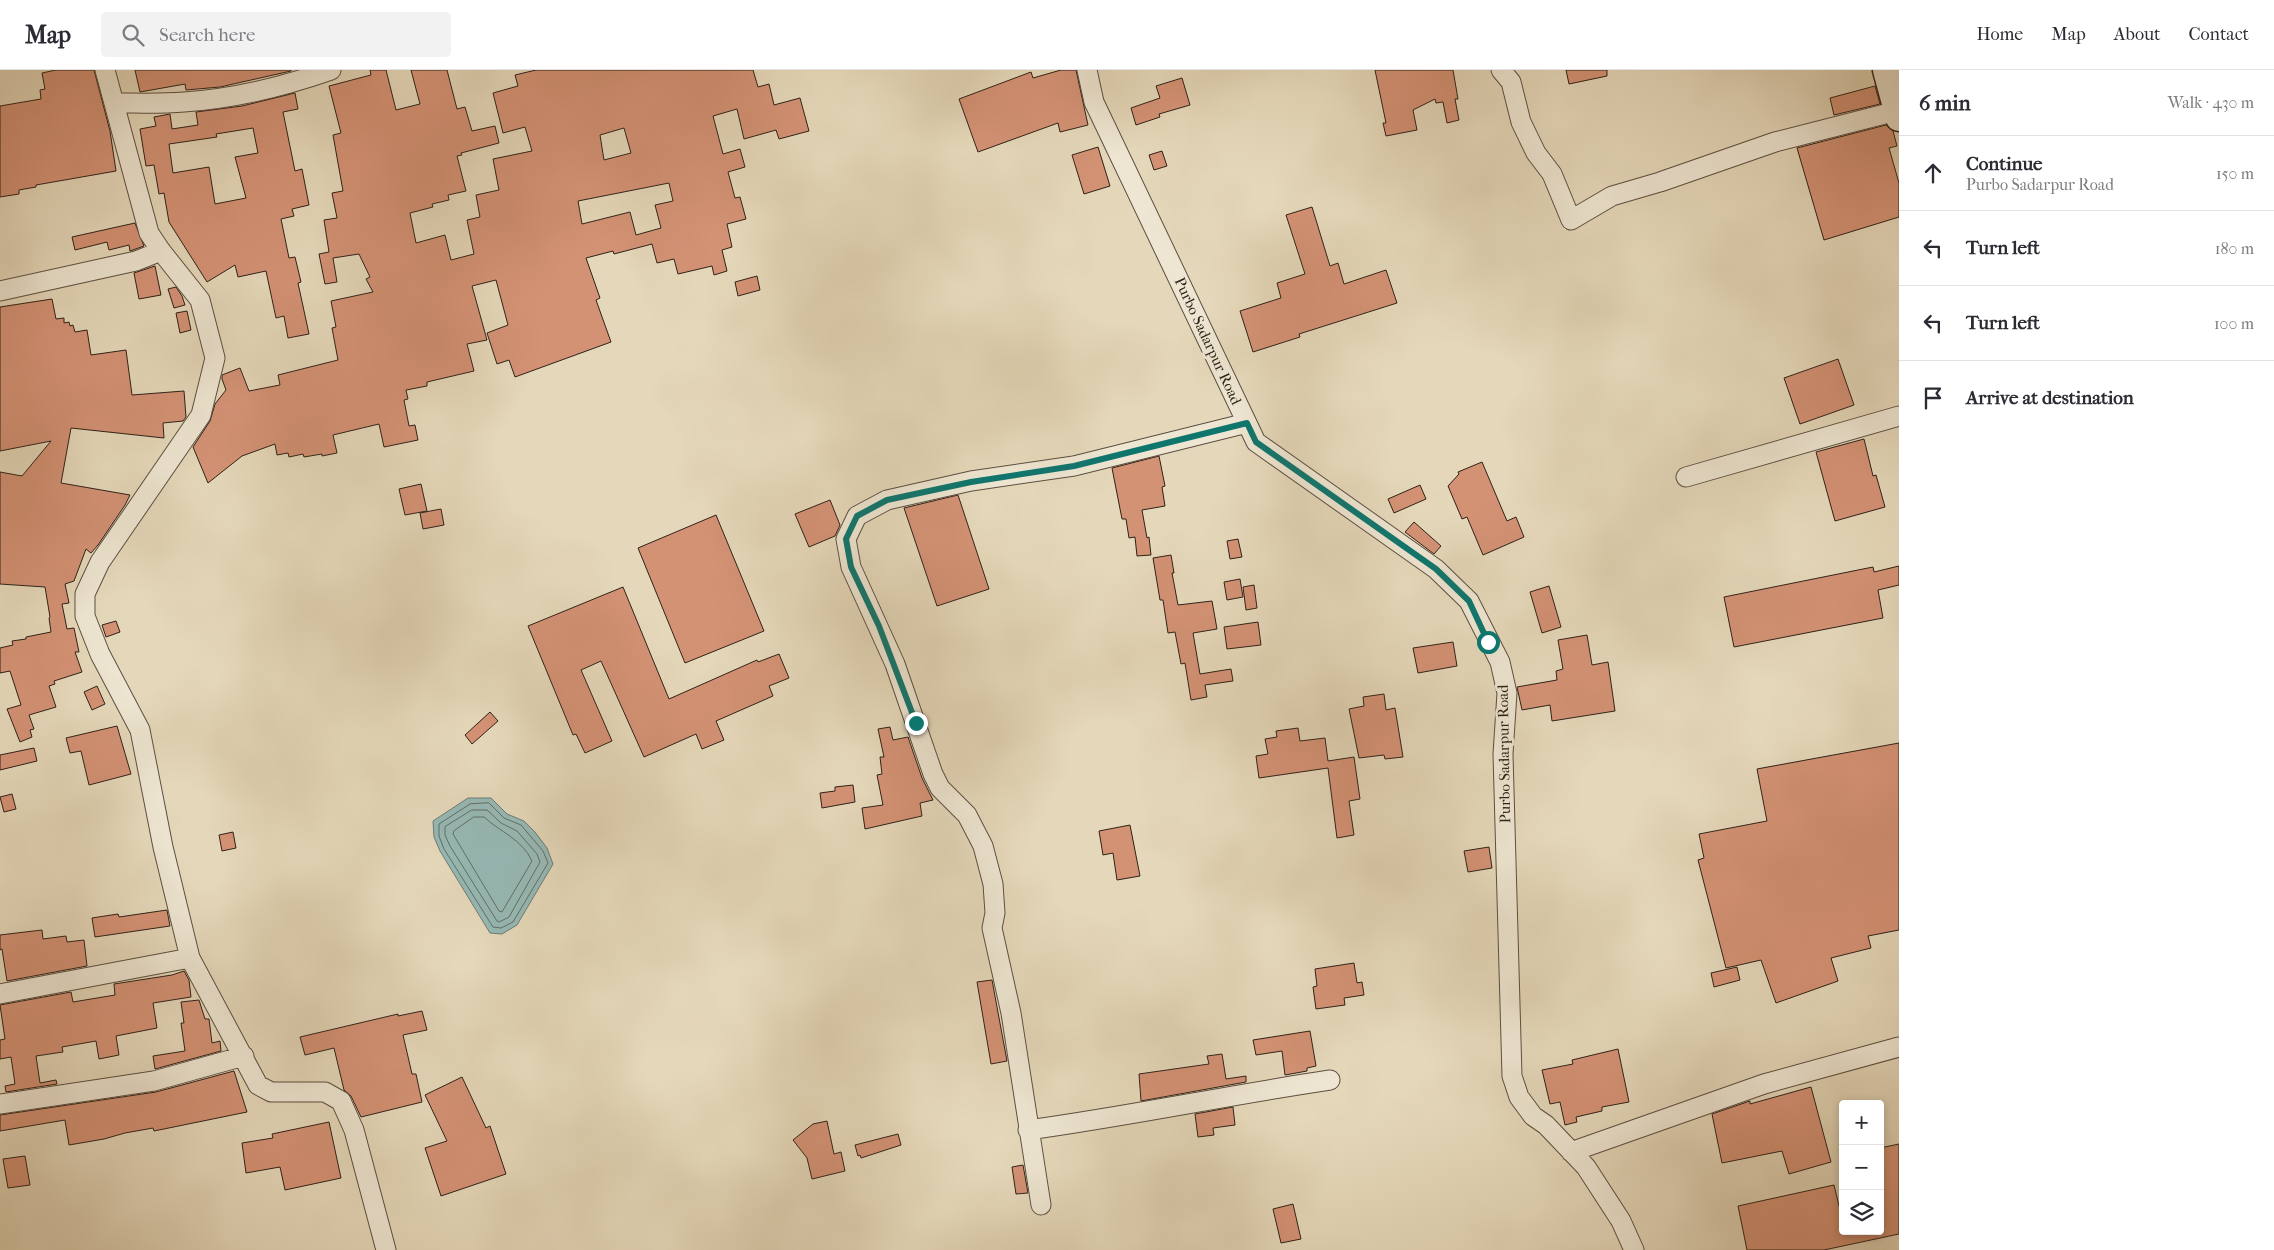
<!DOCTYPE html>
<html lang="en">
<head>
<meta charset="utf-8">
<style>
	:root { --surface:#fff; --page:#f2f2f3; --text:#2b2b33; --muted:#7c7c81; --line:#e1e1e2 }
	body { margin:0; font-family:"IM FELL French Canon",serif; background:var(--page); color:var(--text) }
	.controls { position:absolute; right:15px; bottom:15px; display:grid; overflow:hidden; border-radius:5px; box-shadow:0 2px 8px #0003 }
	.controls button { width:45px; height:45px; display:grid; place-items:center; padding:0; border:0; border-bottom:1px solid var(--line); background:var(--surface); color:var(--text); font:25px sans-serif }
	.stop { position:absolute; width:15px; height:15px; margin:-11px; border:4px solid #0f766e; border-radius:50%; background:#fff }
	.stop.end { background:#0f766e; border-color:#fff; box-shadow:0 1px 5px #0008 }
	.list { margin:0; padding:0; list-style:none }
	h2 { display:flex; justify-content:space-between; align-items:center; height:65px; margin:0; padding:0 20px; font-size:21px }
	h2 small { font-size:16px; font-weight:400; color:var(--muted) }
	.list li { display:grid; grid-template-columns:32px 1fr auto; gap:15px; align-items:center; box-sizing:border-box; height:75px; padding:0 20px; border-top:1px solid var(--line) }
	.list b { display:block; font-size:19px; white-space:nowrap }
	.list p { margin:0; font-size:16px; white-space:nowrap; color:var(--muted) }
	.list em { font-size:16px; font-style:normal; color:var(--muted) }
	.icon { flex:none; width:28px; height:28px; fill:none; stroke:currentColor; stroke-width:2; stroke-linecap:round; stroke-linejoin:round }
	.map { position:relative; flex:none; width:1899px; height:1180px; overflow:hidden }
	header { display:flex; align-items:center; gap:30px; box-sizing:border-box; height:70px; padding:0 25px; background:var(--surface); border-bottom:1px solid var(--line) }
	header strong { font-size:24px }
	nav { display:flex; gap:28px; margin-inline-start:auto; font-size:18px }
	.search { width:350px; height:45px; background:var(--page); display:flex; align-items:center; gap:12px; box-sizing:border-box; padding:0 18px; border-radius:5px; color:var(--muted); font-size:19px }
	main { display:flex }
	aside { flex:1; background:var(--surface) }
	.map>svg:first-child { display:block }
	.water { fill:#96b9b5; stroke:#6c7c77 }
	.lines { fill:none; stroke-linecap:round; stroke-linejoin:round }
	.shore { stroke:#626d67; stroke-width:1 }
	.building { fill:#d49275; stroke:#2e2119; fill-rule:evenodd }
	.street-casing { stroke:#5c4f41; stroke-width:21 }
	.secondary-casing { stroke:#2e2119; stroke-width:29 }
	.street { stroke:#eee6d2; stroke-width:19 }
	.secondary { stroke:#eee6d2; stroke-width:26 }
	.route { stroke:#0f766e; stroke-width:6 }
	.labels { text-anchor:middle; stroke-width:5; stroke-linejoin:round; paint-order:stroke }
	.street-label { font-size:15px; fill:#2e2119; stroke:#eee6d2 }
</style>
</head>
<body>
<header>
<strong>Map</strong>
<div class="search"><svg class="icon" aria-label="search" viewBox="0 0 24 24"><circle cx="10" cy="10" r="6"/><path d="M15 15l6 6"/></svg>Search here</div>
<nav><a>Home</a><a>Map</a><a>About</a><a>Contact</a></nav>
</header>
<main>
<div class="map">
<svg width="1899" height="1180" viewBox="0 0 1899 1180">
	<rect width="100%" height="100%" fill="#e5d8ba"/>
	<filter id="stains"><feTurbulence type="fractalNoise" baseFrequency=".004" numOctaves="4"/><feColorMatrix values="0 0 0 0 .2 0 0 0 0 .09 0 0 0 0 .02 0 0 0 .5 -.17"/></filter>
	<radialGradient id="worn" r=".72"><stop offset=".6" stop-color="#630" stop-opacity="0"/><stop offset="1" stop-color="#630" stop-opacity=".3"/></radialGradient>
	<path class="water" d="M468,728H491L507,744L524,751L535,762L547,778L553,794L517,855L502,864L490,863L440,781L434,767L433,751Z"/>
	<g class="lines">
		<path class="shore" d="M489,733L504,748L521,755L543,781L548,793L513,852L501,858L493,857L444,779L439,766V754L470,734Z
			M472,740H487L501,753L517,761L537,784L540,792L509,847L499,852L497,851L450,776L445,765V757Z
			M474,747H484C500,762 522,769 532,791L502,842L499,841L453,764L454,761Z"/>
	</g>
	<path class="building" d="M56,0H94L110,61L116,101L36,115V117L19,120V124L0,127V36L41,29L40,20L45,19L42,3Z
		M135,0H291V1L220,17L186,20L185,14L140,22Z
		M370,0H386L396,40L420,34L411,0H447L457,39L465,37L472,61L495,56L499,73L461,83L462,85L457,86L466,121L448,125L449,130L432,134L433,137L410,143L416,173L445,165L451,190L474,184L467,150L480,147L476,125L499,120L493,89L532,81L525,57L503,63L493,23L518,16L515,5L536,0H753L758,17L769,14L774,35L800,28L809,61L779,69L776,60L744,69L737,39L713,46L723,84L740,79L745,97L728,102L735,128L740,127L746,149L727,154L732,177L722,180L727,201L714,205L712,196L678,204L674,189L657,193L652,174L614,184L613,181L586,188L600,228L596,230L611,272L515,307L509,290L497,294L487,263L508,255L496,210L472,216L487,270L467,274L474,301L427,312V316L406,320L408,329L404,330L409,356L415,355L418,370L384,377L379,354L333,365L337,383L322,386V384L304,387L303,384L289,387L288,383L277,385L275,374L242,386L208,413L193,377L210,351L215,334L226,320L222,309V305L240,298L249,321L280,315L278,305L338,290L332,258L336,257L331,231L373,222L366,209L370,207L359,184L333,188L337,212L325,214L319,184L329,182L324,150L337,148L332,123L343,121L333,65L341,63L329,16L371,5ZM624,58L631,83L604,90L600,65ZM669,113L673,131L655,135L661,158L636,165L630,142L582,154L578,131Z
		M1061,0H1076L1088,55L1060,62L1058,53L978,82L959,29L1031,2L1033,8Z
		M1375,0H1453L1458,29H1455L1459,50L1447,53L1443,32L1436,33L1435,29L1413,40L1417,60L1386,66L1383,53H1386Z
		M1566,0H1607V6L1569,14Z
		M1182,8L1190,35L1159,44L1160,47L1136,55L1131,38L1160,28L1156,16Z
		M1875,16L1880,34L1834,45L1830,28Z
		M295,23L298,39L283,42L295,101L302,99L309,135L292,139L294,146L281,149L289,188L295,187L301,212L298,213L309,264L288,268L284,246L276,248L266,201L238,207L235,195L207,212L169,152L164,123L159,124L154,95L146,96L140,59L156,56L154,47L170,44L172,59L198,55L196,42L242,36ZM253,58L258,83L235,87L246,128L215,134L209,97L173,103L169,74L217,67L216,64Z
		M1886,55L1893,61L1897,76L1889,78L1899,113V147L1824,170L1797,78Z
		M1098,77L1110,116L1084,124L1072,85Z
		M1162,81L1167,96L1154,100L1149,85Z
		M1312,137L1330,196L1338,193L1344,214L1386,200L1397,233L1299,264L1300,267L1253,282L1240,241L1281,228L1277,213L1305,204L1286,145Z
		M135,153L144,176L130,181L129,175L109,180L107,172L75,180L72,167Z
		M155,196L161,225L139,229L134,203Z
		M757,206L760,220L738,226L735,212Z
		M176,217L182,226L185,235L174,238L168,219Z
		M52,229L56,249L64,248V253L69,252L70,256L73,255L75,262L87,260L91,285L126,280L132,325L184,321L186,347L183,351L163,353L164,368L71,358L61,413L130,425L125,435L98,475L91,483L86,479L74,511L65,514L69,533L62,534L67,559L74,558L79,582H75L82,602L54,611L55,614L49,616L56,637L29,645L34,659L30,660L32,667L20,672L7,639L21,635L10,601L0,603V578L13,575L12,571L26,569V567L51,562L49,548L50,547L45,517L0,514V402L22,406L51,371L0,381V237Z
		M187,241L191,260L180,263L176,243Z
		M1838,289L1854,335L1800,354L1784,308Z
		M1864,369L1873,406L1876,405L1885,437L1835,451L1816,382Z
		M1159,386L1165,416L1162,417L1165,436L1142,440L1147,468L1149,467L1151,485L1137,486L1135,467L1129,468L1126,449H1122L1112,398Z
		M1482,392L1507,451L1516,447L1524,467L1483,485L1467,447L1462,449L1448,416L1459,404L1458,402Z
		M421,414L427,441L405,445L399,419Z
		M1420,415L1426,429L1394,443L1388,429Z
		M958,425L989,519L937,536L904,438Z
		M830,430L840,455L835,466L809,477L795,444Z
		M441,439L444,455L423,459L420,443Z
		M716,445L764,561L685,593L638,478Z
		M1414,452L1441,476L1434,484L1405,462Z
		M1238,469L1242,487L1230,489L1227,471Z
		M1171,485L1174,503H1172L1178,535L1212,531L1217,559L1193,563L1200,604L1231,599L1233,611L1205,615L1207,627L1191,630L1185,593L1181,594L1175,562L1168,563L1163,530H1160L1153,488Z
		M1899,496V515L1878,520L1883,548L1734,577L1724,527L1873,497L1874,502Z
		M1240,509L1243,527L1227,530L1224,512Z
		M1254,515L1257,538L1246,540L1243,517Z
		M1549,516L1561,557L1542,563L1530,522Z
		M623,517L669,629L757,590L758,592L779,584L789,608L769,616L773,626L716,651L724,670L702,679L696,664L644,687L601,591L581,600L612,671L585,683L576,664L573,665L528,556Z
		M116,551L120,562L106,567L102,555Z
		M1258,552L1261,575L1227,579L1224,557Z
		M1587,565L1592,595L1608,592L1615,641L1552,651L1550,635L1522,640L1517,617L1557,610L1556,601L1563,599L1558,570Z
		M1453,572L1457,596L1418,603L1413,578Z
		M97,616L105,634L92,640L84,622Z
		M1384,624L1386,640L1395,638L1403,687L1385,689L1384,685L1359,688L1349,639L1364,636L1363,627Z
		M490,642L498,651L472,674L465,665Z
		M117,656L131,704L89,715L81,681L70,683L66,668Z
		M890,657L893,670L908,667L922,708L933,730L920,733L922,746L865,759L862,738L883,735L877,705L882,704L880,687H884L878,659Z
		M1298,658L1300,671L1325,668L1328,691L1354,687L1360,729L1349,731L1354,765L1337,768L1328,698L1259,708L1256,686L1268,684L1265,669L1277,667L1276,661Z
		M1899,673V860L1868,866L1871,878L1831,888L1838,911L1776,933L1761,890L1726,898L1698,790L1704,788L1699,764L1767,751L1757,699Z
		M34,678L37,691L0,700V685Z
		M853,715L855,732L822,738L820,723L835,721V717Z
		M12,724L16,739L4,742L0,727Z
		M1130,755L1140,806L1117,810L1113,783L1103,785L1099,761Z
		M233,762L236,778L222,781L219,765Z
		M1489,777L1492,798L1468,802L1464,781Z
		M167,840L170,856L95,867L92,848L118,844L119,847Z
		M42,860L43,869L66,866L67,872L84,870L87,896L7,911L2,879L0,880V865Z
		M1354,893L1357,913L1362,912L1364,925L1344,928L1345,935L1316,939L1313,917L1317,916L1315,899Z
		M1737,897L1740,910L1714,917L1711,903Z
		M184,901L189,910L191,927L153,933L157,958L116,966L119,985L99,989L96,971L62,977L63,982L36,986L40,1013L56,1010L57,1014L6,1022L5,1016L15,1014L11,987L0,989V970L5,969L0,935L71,922L73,932L115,925L114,914L172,905Z
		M992,910L1007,991L991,994L977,912Z
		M199,930L205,949H209L212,973L220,971L221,981L155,999L153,986L185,981L181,953H184L181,932Z
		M422,941L427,960L403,965L412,1004H416L422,1032L361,1047L351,1026L344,1020L334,978L305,985L300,967L398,944V946Z
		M1310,961L1316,996L1307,998V1001L1285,1005L1282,981L1256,985L1253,970Z
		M1618,979L1629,1032L1602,1037V1041L1576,1047L1577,1052L1565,1055L1560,1032L1550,1034L1542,1000L1573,994L1572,990Z
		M1222,984L1226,1009L1246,1006V1012L1141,1031L1139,1004L1209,994L1207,986Z
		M234,1001L247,1042L154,1061L153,1058L125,1063L104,1069L69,1075L65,1050L0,1061V1045L156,1022Z
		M462,1007L486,1058L490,1056L506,1104L441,1126L425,1078L447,1071L425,1025Z
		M1811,1017L1831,1092L1789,1104L1782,1081L1722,1093L1712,1044L1750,1031V1034Z
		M1233,1037L1235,1055L1213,1058L1214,1065L1198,1067L1195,1044Z
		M827,1051L834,1084L841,1082L845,1101L812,1109L807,1088L793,1070L813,1054Z
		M329,1052L341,1108L285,1120L280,1097L246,1103L242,1073L273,1068L272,1064Z
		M898,1064L901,1075L861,1088L860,1085L858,1086L855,1075Z
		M1899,1074V1164L1824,1180H1747L1738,1136L1834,1115L1843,1152V1161H1880V1078Z
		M25,1086L30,1115L8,1118L3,1089Z
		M1023,1095L1028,1123L1016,1124L1012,1097Z
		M1293,1134L1301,1169L1281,1173L1273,1139Z"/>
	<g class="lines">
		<g class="street-casing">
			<path id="street" d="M105,0L149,163L161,181L200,230L215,288L201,345L100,492L85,524V546L100,584L140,660L163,777L190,888L258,1015L271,1022H325L341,1031L354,1060L386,1180
				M1087,0L1094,32L1256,372L1436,499L1469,531L1500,592L1507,623L1503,684L1512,1006L1519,1027L1533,1046L1546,1055L1586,1097L1621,1151L1634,1180
				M1501,0L1511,12L1521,52L1536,83L1552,104L1571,150L1612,126L1660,112L1775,72L1897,41
				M114,33C137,33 161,34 184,32C233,29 285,16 331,0
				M0,221L136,191L161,181
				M1686,407L1899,346
				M0,924L190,888
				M0,1034L154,1011L244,986
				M1028,1060C1130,1046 1229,1025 1330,1010
				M1571,1082L1764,1014L1899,977
				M1041,1135L1011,943L992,858L995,843L993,814L983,776L967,745L940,718L933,704L895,594L851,497L846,469L857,446L887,430L971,411L1074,396L1247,353"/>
		</g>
		<g class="secondary-casing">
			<path id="secondary" d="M1886,0L1899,48"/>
		</g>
		<use href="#street" class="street"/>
		<use href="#secondary" class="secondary"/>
	</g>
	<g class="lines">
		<path class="route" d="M916,653L879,556L851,497L846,469L857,446L887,430L971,412L1074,396L1247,353L1256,372L1436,499L1469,531L1488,572"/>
	</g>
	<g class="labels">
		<g class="street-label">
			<text transform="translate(1208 271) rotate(65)" y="5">Purbo Sadarpur Road</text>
			<text transform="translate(1504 684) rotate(-91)" y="5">Purbo Sadarpur Road</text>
		</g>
	</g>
	<rect width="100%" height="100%" filter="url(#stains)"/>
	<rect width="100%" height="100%" fill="url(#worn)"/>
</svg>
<div class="controls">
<button>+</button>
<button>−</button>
<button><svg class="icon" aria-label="layers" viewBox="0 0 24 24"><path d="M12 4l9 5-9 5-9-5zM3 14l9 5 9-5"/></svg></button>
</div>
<div class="stop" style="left:1488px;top:572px"></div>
<div class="stop end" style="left:916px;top:653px"></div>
</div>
<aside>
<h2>6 min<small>Walk · 430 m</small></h2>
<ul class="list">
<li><svg class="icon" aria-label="ahead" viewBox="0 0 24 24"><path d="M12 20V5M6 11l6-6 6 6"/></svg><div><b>Continue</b><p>Purbo Sadarpur Road</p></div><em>150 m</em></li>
<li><svg class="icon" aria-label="left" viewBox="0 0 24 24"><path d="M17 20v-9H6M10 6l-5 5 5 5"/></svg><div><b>Turn left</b></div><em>180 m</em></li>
<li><svg class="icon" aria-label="left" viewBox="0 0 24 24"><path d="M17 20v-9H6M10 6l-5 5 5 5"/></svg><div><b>Turn left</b></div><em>100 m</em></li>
<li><svg class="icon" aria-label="arrive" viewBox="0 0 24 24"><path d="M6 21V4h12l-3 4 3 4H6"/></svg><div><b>Arrive at destination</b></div></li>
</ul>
</aside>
</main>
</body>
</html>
